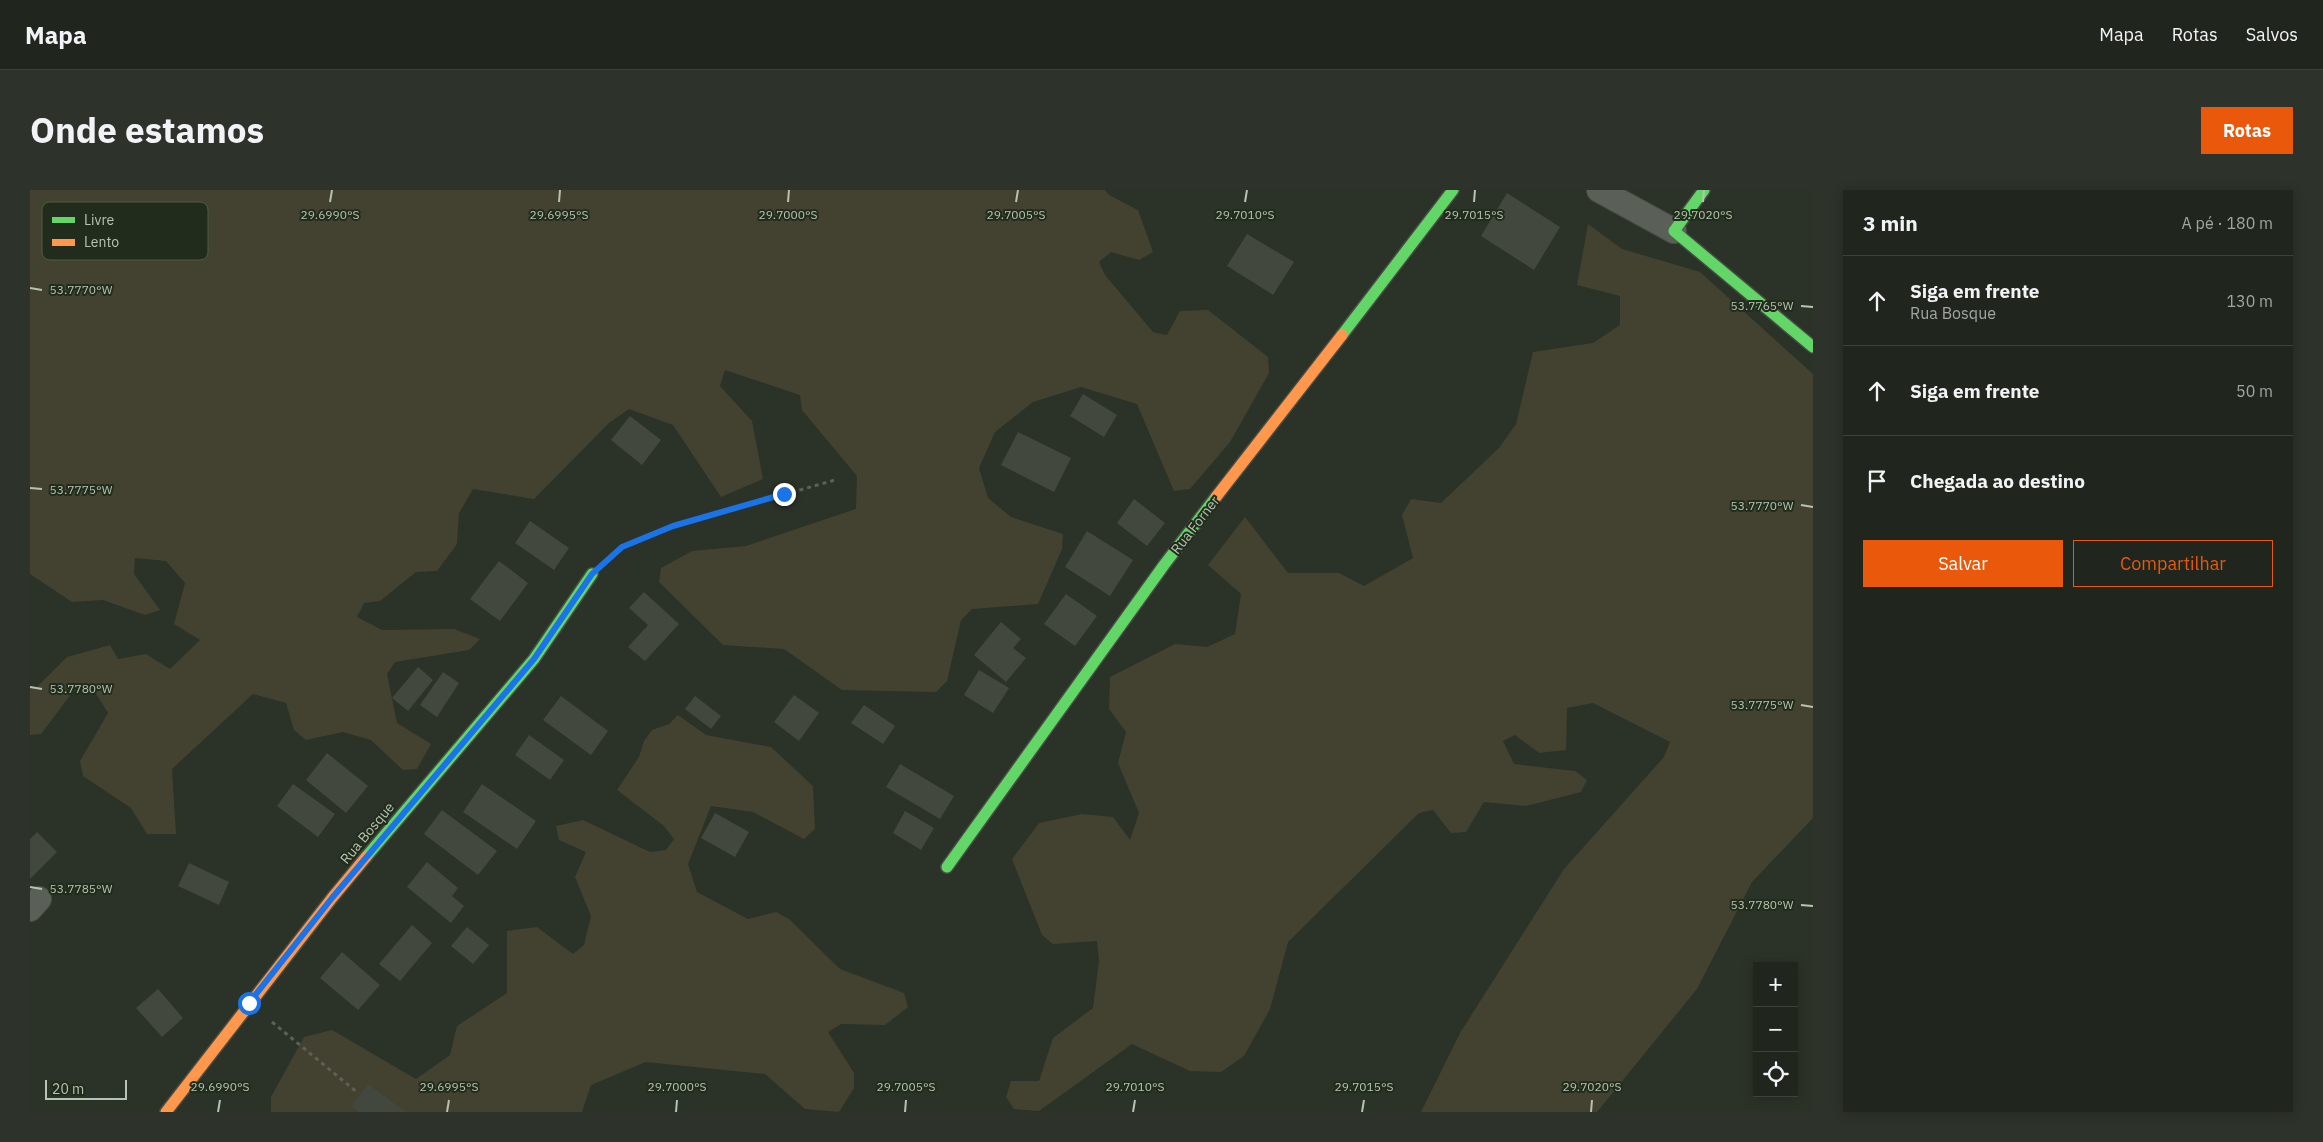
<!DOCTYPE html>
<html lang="pt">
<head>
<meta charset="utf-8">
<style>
	:root { --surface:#20261d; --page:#2d322a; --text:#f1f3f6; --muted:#a2a5a4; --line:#3d433b; --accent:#ea580c }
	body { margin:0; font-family:"IBM Plex Sans",sans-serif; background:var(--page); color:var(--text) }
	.controls { position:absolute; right:15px; bottom:15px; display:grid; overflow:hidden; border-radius:0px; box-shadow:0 2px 12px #0003 }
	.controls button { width:45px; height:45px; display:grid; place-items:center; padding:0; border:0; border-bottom:1px solid var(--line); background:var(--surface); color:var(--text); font:25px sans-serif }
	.scale { position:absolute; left:15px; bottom:12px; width:82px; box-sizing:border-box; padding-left:5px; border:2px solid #b7c3b1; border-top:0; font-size:14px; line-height:18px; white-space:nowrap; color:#b7c3b1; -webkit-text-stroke:4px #212c1c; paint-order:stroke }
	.stop { position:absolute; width:15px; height:15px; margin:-11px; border:4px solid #1a73e8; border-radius:50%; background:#fff }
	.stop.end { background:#1a73e8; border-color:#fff; box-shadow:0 1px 5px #0008 }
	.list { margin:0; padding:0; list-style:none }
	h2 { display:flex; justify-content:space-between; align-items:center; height:65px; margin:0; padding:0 20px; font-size:21px }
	h2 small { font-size:16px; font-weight:400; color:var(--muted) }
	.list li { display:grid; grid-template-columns:32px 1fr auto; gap:15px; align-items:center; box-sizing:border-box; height:90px; padding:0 20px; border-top:1px solid var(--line) }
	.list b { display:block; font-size:19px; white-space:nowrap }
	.list p { margin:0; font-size:16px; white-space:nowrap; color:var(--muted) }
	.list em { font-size:16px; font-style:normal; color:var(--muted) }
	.actions { display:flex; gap:10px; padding:15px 20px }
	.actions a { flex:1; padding:11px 0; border:1px solid var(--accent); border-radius:0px; text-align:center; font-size:18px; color:var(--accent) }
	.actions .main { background:var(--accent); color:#fff }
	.icon { flex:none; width:28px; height:28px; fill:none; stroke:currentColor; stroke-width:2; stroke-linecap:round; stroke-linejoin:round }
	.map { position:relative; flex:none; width:1783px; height:922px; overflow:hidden; border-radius:0px }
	header { display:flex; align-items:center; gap:30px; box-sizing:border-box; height:70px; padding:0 25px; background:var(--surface); border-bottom:1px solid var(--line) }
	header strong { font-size:24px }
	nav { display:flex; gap:28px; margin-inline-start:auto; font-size:18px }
	.intro { display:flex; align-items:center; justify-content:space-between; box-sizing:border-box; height:120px; padding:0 30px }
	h1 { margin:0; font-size:35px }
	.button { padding:12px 22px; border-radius:0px; background:var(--accent); color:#fff; font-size:18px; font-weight:700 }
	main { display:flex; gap:30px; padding:0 30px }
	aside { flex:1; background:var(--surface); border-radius:0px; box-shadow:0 2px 12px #0003 }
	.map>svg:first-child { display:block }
	.green { fill:#434231 }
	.building { fill:#42483e }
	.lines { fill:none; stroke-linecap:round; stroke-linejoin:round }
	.street-casing { stroke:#484d45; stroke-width:26 }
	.fast-casing { stroke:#484d45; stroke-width:14 }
	.slow-casing { stroke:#484d45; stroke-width:14 }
	.path { stroke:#5b6157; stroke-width:3; stroke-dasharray:4 4; stroke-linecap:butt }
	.street { stroke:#5a6057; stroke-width:24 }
	.fast { stroke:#63d668; stroke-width:11 }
	.slow { stroke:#ff974d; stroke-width:11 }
	.route { stroke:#1a73e8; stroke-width:6 }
	.ticks { fill:none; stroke:#b7c3b1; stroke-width:2 }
	.labels { text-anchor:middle; stroke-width:4; stroke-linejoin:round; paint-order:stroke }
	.street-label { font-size:14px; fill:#b7c3b1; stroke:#212c1c }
	.key { fill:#212c1c; stroke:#4e5949; stroke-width:1 }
	.key-label { font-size:14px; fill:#b7c3b1 }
	.ticks-label { font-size:12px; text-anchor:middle; fill:#b7c3b1; stroke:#212c1c; stroke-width:4; stroke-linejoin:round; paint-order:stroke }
</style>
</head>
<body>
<header>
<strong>Mapa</strong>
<nav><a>Mapa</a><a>Rotas</a><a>Salvos</a></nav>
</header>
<div class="intro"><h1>Onde estamos</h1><a class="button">Rotas</a></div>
<main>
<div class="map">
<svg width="1783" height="922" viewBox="0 0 1783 922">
	<rect width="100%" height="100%" fill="#2b3227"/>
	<path class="green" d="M0,0H1075L1079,5L1108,20L1123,62L1109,70L1081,62L1069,72L1075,85L1123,142L1137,145L1150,121L1178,120L1238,167L1239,183L1200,252L1160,299L1144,301L1107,214L1051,197L1003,212L965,242L949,278L958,308L981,327L1033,344L1032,359L1008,414L942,419L931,430L917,491L906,502L812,500L754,459L693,455L629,392L631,378L662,361L716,356L826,319L827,286L772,220L770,205L695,180L690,196L722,231L733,289L691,307L643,235L599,219L579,233L504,309L443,299L429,323L427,354L407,381L386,382L350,411L334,413L327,427L352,440L424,439L450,449L439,460L365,472L357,484L367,533L401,554L387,579L373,580L341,550L313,542L276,550L264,540L256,513L223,504L142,579L146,644H117L101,618L53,586L50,571L78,523L63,499L48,495L11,544L0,545V496L7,497L37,467L80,455L88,469L116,464L140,479L170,450L144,434L155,393L136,371L105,368L104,384L130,420L115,425L73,410L42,412L0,384Z
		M1558,34L1592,59L1670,82L1783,184V628L1722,692L1667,799L1567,922H1391L1430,843L1534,679L1634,567L1640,552L1563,513L1537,518L1536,560L1509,563L1485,545L1473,551L1484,574L1545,581L1557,590L1551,602L1496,616L1454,612L1436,642L1421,643L1403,620L1389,623L1258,752L1240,819L1214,866L1191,882L1160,881L1102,854L1009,921L984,919L976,907L981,891H1009L1023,848L1063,818L1069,771L1067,751L1023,754L1012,745L982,669L1009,633L1052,624L1083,627L1100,650L1109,623L1088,573L1096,542L1079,519L1080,487L1145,454L1177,457L1205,444L1211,404L1178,375L1215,327L1258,383H1309L1334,396L1383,368L1372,325L1381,309L1411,313L1469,258L1486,234L1503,162L1563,153L1590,135V106L1547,95Z
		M648,525L676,545L741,557L783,596L785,639L774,649L723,622L681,616L658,674L667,702L718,729L746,722L759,729L810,779L874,803L878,817L855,835L811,834L798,842L824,883V898L809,922L775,919L735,884L616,872L561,895L552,922H241V907L274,847L302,840L386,889L420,865L427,836L477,803V741L507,737L543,764L554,755L561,726L545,687L556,662L529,650L526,636L553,630L620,662L636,660L644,649L634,636L587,600L609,567L614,551L622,540L639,534Z"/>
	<path class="building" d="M1477,3L1530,37L1504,80L1451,46Z
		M1217,44L1264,72L1243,105L1197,76Z
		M1053,204L1087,225L1074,247L1040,226Z
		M600,226L631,250L612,275L581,250Z
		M988,242L1041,268L1024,302L971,275Z
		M1104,309L1135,333L1117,356L1087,333Z
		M500,331L539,358L524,380L485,353Z
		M1057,341L1103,370L1080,406L1035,377Z
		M469,371L498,393L470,431L440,409Z
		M614,402L649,434L615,471L598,457L618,435L599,418Z
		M1036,404L1067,426L1045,456L1014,434Z
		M971,432L991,449L983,458L996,468L976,492L944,465Z
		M388,477L403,490L378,521L362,508Z
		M949,480L979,498L963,523L934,505Z
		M413,482L429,493L407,527L390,515Z
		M764,505L789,523L769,551L744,532Z
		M531,506L578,541L561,565L513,530Z
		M665,506L691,526L681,539L655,519Z
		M834,515L865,536L853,554L821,533Z
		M499,545L534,570L520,590L485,565Z
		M297,563L338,596L316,623L276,590Z
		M870,574L924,606L910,629L856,597Z
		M263,594L305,624L288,647L247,616Z
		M452,594L506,631L487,659L433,622Z
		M412,620L467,661L448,685L394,644Z
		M875,621L904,638L891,660L863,643Z
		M685,623L719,642L705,667L671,648Z
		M7,642L27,662L0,689V649Z
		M397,672L428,698L422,706L434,716L421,733L377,697Z
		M159,673L199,692L189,715L148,696Z
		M382,735L402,753L370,791L349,774Z
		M437,737L459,755L443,774L421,756Z
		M312,762L350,795L328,820L290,788Z
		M128,799L153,828L132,847L106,818Z
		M338,894L376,922H329L322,916Z"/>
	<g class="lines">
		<g class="street-casing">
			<path id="street" d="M1569,0L1644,41
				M0,719L9,709"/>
		</g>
		<g class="fast-casing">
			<path id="fast" d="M1674,0L1644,41L1783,157
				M1312,145L1423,0
				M336,667L504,469L562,384
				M917,677L1134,375L1186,307"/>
		</g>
		<g class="slow-casing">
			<path id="slow" d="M1186,307L1312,145
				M136,922L302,708L336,667"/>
		</g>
		<path class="path" d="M582,366L592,357L643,336L805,290
			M242,832L328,903"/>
		<use href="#street" class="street"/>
		<use href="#fast" class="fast"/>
		<use href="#slow" class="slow"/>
	</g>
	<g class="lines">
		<path class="route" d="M219,813L302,708L504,469L562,384L592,357L643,336L754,304"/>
	</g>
	<path class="ticks" d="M300,12L302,0M529,12L530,0M758,12L759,0M986,12L988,0M1215,12L1217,0M1444,12L1445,0M1673,12L1674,0M0,98L12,100M1771,116L1783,117M0,298L12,299M1771,315L1783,317M0,497L12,499M1771,515L1783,517M0,697L12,699M1771,715L1783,716M188,922L190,910M417,922L419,910M646,922L647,910M875,922L876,910M1103,922L1105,910M1332,922L1334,910M1561,922L1562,910"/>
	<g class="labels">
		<g class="street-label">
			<text transform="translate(1165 335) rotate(-52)" y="5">Rua Forner</text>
			<text transform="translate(337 643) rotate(-50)" y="5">Rua Bosque</text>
		</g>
	</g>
	<rect x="12" y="12" width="166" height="58" rx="8" class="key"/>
	<rect x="22" y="27" width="23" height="6" fill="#63d668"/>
	<rect x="22" y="49" width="23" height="7" fill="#ff974d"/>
	<g class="key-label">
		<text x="54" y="35">Livre</text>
		<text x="54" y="57">Lento</text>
	</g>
	<g class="ticks-label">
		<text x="300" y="29">29.6990°S</text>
		<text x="529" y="29">29.6995°S</text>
		<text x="758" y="29">29.7000°S</text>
		<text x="986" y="29">29.7005°S</text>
		<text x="1215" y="29">29.7010°S</text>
		<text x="1444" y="29">29.7015°S</text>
		<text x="1673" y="29">29.7020°S</text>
		<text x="51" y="104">53.7770°W</text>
		<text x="1732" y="120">53.7765°W</text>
		<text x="51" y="304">53.7775°W</text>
		<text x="1732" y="320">53.7770°W</text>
		<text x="51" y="503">53.7780°W</text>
		<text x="1732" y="519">53.7775°W</text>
		<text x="51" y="703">53.7785°W</text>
		<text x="1732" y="719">53.7780°W</text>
		<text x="190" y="901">29.6990°S</text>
		<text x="419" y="901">29.6995°S</text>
		<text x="647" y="901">29.7000°S</text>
		<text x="876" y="901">29.7005°S</text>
		<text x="1105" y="901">29.7010°S</text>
		<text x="1334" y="901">29.7015°S</text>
		<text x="1562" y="901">29.7020°S</text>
	</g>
</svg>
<div class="controls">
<button>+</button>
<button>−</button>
<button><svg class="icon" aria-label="locate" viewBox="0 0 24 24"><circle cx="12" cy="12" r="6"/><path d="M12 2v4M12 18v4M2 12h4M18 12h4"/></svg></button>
</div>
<div class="scale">20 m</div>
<div class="stop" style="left:219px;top:813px"></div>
<div class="stop end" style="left:754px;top:304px"></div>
</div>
<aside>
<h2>3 min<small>A pé · 180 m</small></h2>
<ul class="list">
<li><svg class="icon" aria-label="ahead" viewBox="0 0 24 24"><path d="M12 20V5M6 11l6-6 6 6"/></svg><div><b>Siga em frente</b><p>Rua Bosque</p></div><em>130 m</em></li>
<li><svg class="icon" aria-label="ahead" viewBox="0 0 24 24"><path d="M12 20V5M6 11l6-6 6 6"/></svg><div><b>Siga em frente</b></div><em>50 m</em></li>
<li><svg class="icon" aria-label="arrive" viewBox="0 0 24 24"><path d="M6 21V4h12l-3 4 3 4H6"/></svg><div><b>Chegada ao destino</b></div></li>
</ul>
<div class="actions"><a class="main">Salvar</a><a>Compartilhar</a></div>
</aside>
</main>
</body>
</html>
